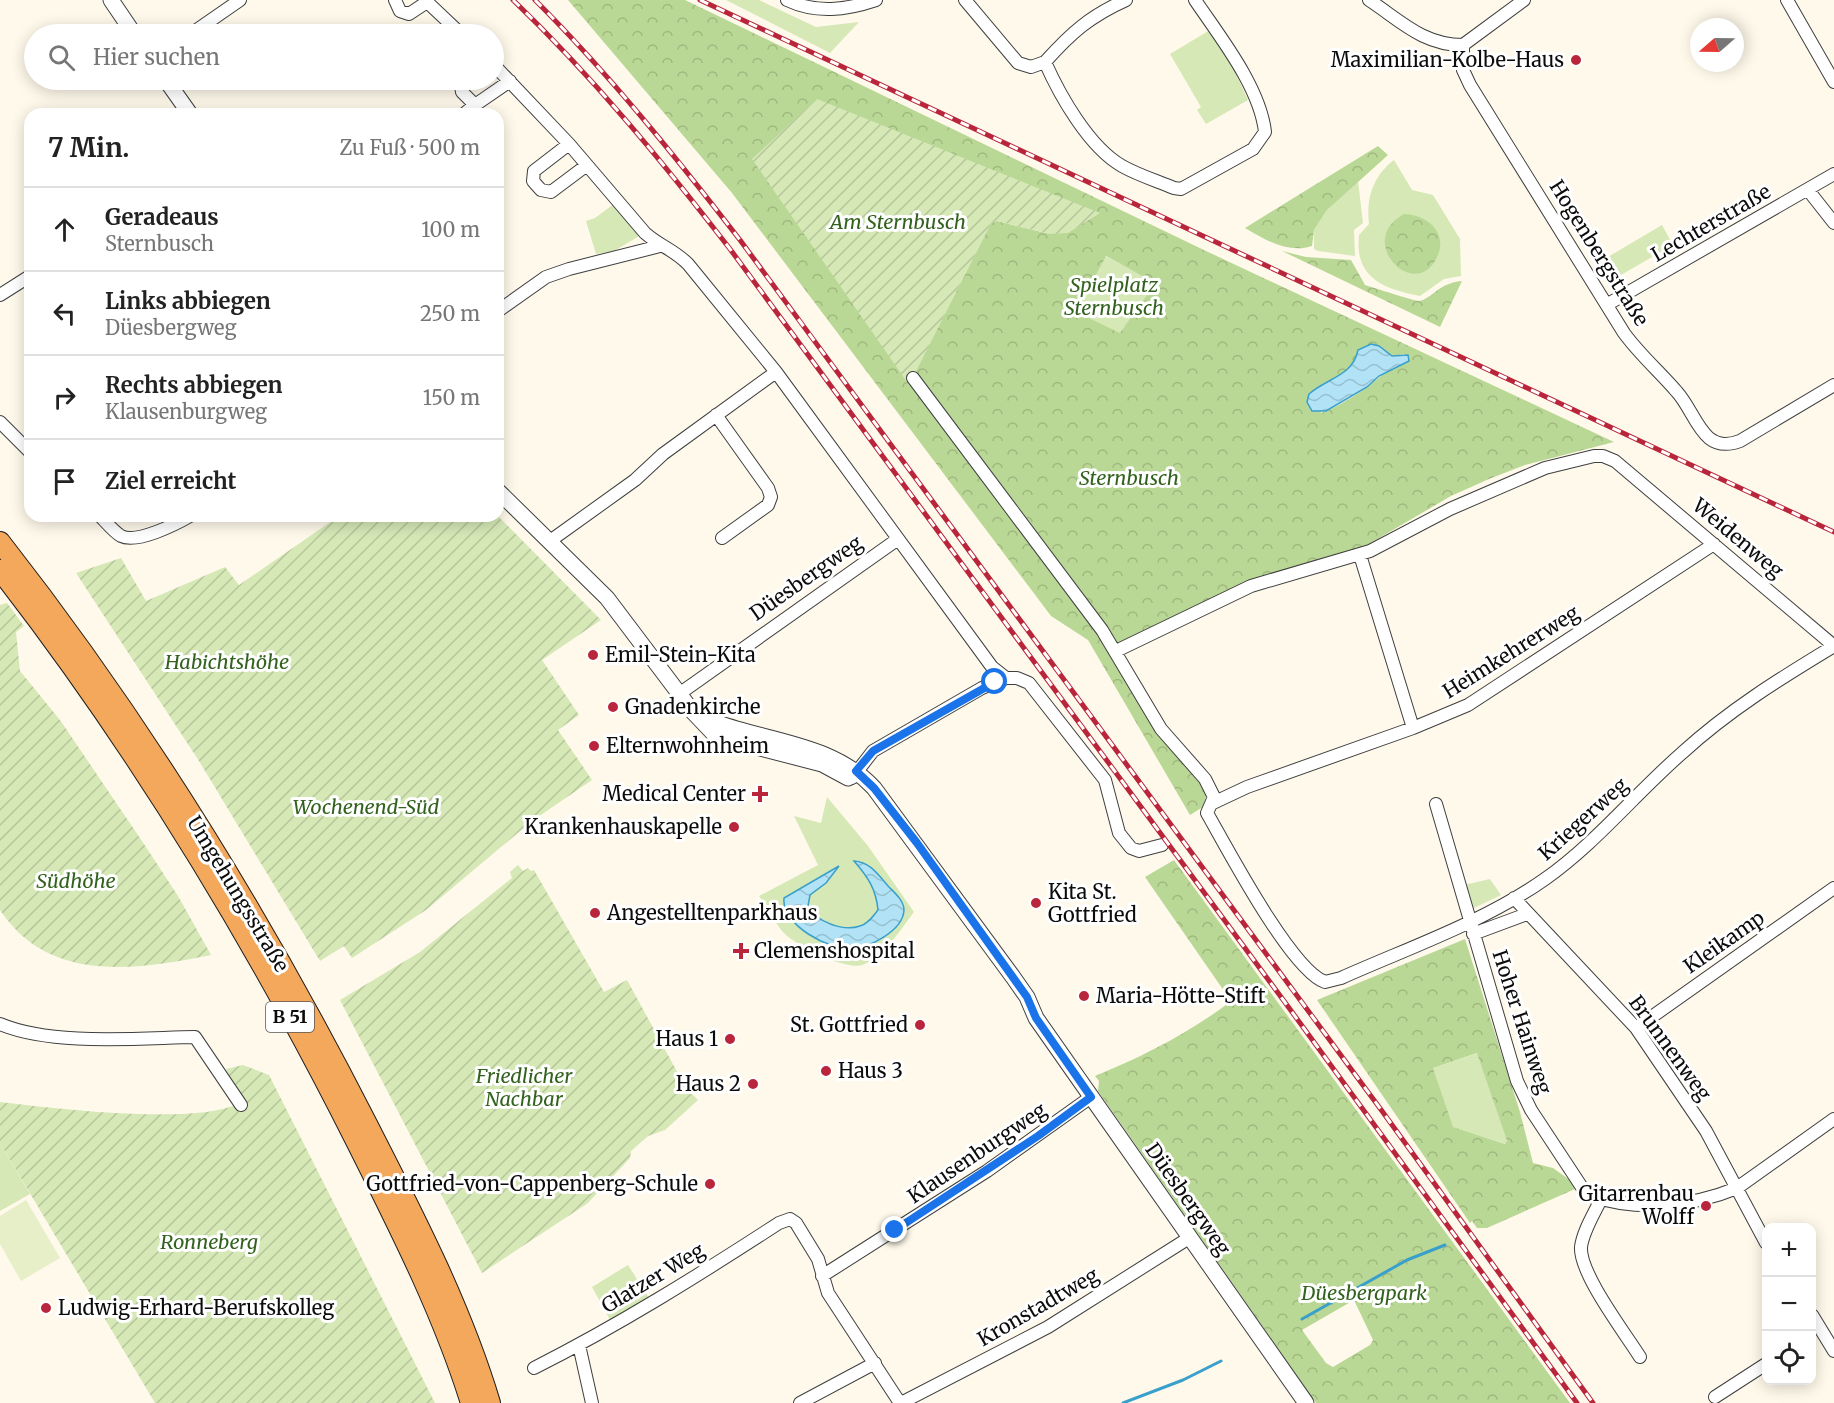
<!DOCTYPE html>
<html lang="de">
<head>
<meta charset="utf-8">
<style>
	:root { --surface:#fff; --page:#f6f6f6; --text:#222; --muted:#767676; --line:#e0e0e0 }
	body { margin:0; font-family:Merriweather,serif; background:var(--page); color:var(--text) }
	.controls { position:absolute; right:18px; bottom:18px; display:grid; overflow:hidden; border-radius:12px; box-shadow:0 3px 15px #0003 }
	.controls button { width:54px; height:54px; display:grid; place-items:center; padding:0; border:0; border-bottom:2px solid var(--line); background:var(--surface); color:var(--text); font:30px sans-serif }
	.compass { position:absolute; left:1690px; top:18px; width:54px; height:54px; border-radius:50%; background:var(--surface); box-shadow:0 3px 15px #0003; rotate:250deg }
	.stop { position:absolute; width:18px; height:18px; margin:-14px; border:4px solid #1a73e8; border-radius:50%; background:#fff }
	.stop.end { background:#1a73e8; border-color:#fff; box-shadow:0 2px 6px #0008 }
	.list { margin:0; padding:0; list-style:none }
	h2 { display:flex; justify-content:space-between; align-items:center; height:78px; margin:0; padding:0 24px; font-size:26px }
	h2 small { font-size:20px; font-weight:400; color:var(--muted) }
	.list li { display:grid; grid-template-columns:39px 1fr auto; gap:18px; align-items:center; box-sizing:border-box; height:84px; padding:0 24px; border-top:2px solid var(--line) }
	.list b { display:block; font-size:22px; white-space:nowrap }
	.list p { margin:0; font-size:20px; white-space:nowrap; color:var(--muted) }
	.list em { font-size:20px; font-style:normal; color:var(--muted) }
	.icon { flex:none; width:33px; height:33px; fill:none; stroke:currentColor; stroke-width:2; stroke-linecap:round; stroke-linejoin:round }
	.map { position:relative; flex:none; width:1834px; height:1403px; overflow:hidden }
	.search { position:absolute; background:var(--surface); box-shadow:0 3px 15px #0003; left:24px; top:24px; width:480px; height:66px; display:flex; align-items:center; gap:15px; box-sizing:border-box; padding:0 21px; border-radius:33px; color:var(--muted); font-size:22px }
	.panel { position:absolute; background:var(--surface); box-shadow:0 3px 15px #0003; left:24px; top:108px; width:480px; height:414px; border-radius:18px }
	.map>svg:first-child { display:block }
	.grass { fill:#d5e8b6 }
	.forest { fill:url(#forest-crowns); fill-rule:evenodd }
	.garden { fill:url(#garden-furrows) }
	.pitch { fill:#e6efc7 }
	.water { fill:url(#water-waves); stroke:#399fcb; stroke-width:1.5 }
	.lines { fill:none; stroke-linecap:round; stroke-linejoin:round }
	.stream { stroke:#399fcb; stroke-width:3 }
	.minor-casing { stroke:#3f3f3f; stroke-width:14 }
	.tertiary-casing { stroke:#3f3f3f; stroke-width:17 }
	.trunk-casing { stroke:#1d1d1d; stroke-width:22 }
	.minor { stroke:#fff; stroke-width:12 }
	.tertiary { stroke:#fff; stroke-width:15 }
	.trunk { stroke:#f4a85c; stroke-width:20 }
	.rail-casing { stroke:#b9263c; stroke-width:5 }
	.rail { stroke:#fff; stroke-width:3; stroke-dasharray:9; stroke-linecap:butt }
	.route { stroke:#1a73e8; stroke-width:8 }
	.poi-dot { fill:#b9263c; stroke:#fff; stroke-width:2 }
	.labels { text-anchor:middle; stroke-width:6; stroke-linejoin:round; paint-order:stroke }
	.shield { fill:#fff; stroke:#555; stroke-width:1.5 }
	.shield-label { font-size:18px; font-weight:bold; fill:#0c0c0c }
	.poi-label { font-size:20px; fill:#0c0c0c; stroke:#fff; text-anchor:start }
	.park-label { font-size:20px; font-style:italic; fill:#33621e; stroke:#fff }
	.street-label { font-size:20px; fill:#0c0c0c; stroke:#fff }
</style>
</head>
<body>
<div class="map">
<svg width="1834" height="1403" viewBox="0 0 1834 1403">
	<defs>
		<pattern id="forest-crowns" width="20" height="18" patternUnits="userSpaceOnUse" patternTransform="scale(1.5)"><rect width="20" height="18" fill="#bad895"/><path d="M2 6a3 3 0 1 1 6 0M12 15a3 3 0 1 1 6 0" fill="none" stroke="#9fb87f"/></pattern>
		<pattern id="garden-furrows" width="10" height="10" patternUnits="userSpaceOnUse" patternTransform="scale(1.5)"><rect width="10" height="10" fill="#d5e8b6"/><path d="M-1 1l2-2M0 10L10 0M9 11l2-2" fill="none" stroke="#b6c69b"/></pattern>
		<pattern id="water-waves" width="16" height="10" patternUnits="userSpaceOnUse" patternTransform="scale(1.5)"><rect width="16" height="10" fill="#b1e2f5"/><path d="M0 5q4-4 8 0t8 0" fill="none" stroke="#97c1d1"/></pattern>
	</defs>
	<rect width="100%" height="100%" fill="#fff9eb"/>
	<path class="grass" d="M726,0H759L816,27L859,22L830,53Z
		M1210,30L1230,61L1248,100L1206,124L1197,110L1201,107L1170,54Z
		M1394,160L1412,190L1433,195L1460,239L1461,276L1444,279L1420,296C1384,289 1354,278 1359,235L1369,224C1366,198 1373,176 1394,160Z
		M1358,181L1363,223L1354,230L1355,256L1318,251L1314,249V230L1327,210Z
		M615,203L641,235L614,251L596,254L586,221L595,218Z
		M1662,225L1673,245L1607,283L1596,264Z
		M1105,256L1155,282L1120,334L1075,312Z
		M827,797L868,846L914,912C901,929 883,958 862,965C844,970 794,945 782,931C773,920 767,907 759,896L818,865L794,816L821,823Z
		M1490,879L1501,895L1472,909L1464,885Z
		M1478,1053L1507,1141L1506,1144L1452,1127L1433,1068Z
		M0,1143L30,1194L0,1211Z
		M628,1265L649,1298L610,1320L592,1287Z"/>
	<path class="forest" d="M568,0H685L1206,251L1614,442L1525,465L1489,479L1451,496L1362,548L1116,645L1104,646L1159,735L1202,784L1206,796L1203,807L1190,815L1088,640L1051,616L732,193ZM817,99L1050,234L997,221L991,223L909,384ZM1106,256L1155,283L1120,333L1076,312ZM1358,350L1394,356L1405,354C1385,375 1349,403 1321,413L1322,384C1339,376 1354,371 1358,350Z
		M1378,146L1388,155L1327,210L1314,230L1312,246C1289,254 1265,240 1245,228Z
		M1404,214C1423,214 1446,229 1439,252C1420,308 1352,242 1404,214Z
		M1282,251L1306,257L1351,260L1365,285C1371,287 1415,301 1419,301C1432,299 1438,283 1462,281L1440,327Z
		M1174,860L1570,1403H1316L1098,1091L1099,1081L1095,1076C1142,1057 1191,1032 1231,1001L1145,877ZM1354,1300L1373,1340L1370,1345L1333,1367L1326,1363L1302,1330Z
		M1465,939L1520,1112L1533,1163L1553,1168L1574,1183L1575,1189L1487,1228H1477L1472,1221L1470,1223L1317,1000ZM1477,1053L1507,1141L1505,1144L1453,1127L1433,1068Z"/>
	<path class="garden" d="M817,99L1100,213L1068,233L1050,234L997,221L991,223L909,385L752,159Z
		M339,516H498L601,620L542,660L579,715L558,730L592,780L532,821L426,910L352,958L344,946L320,961L199,761L76,573L121,558L146,601L225,567L239,585Z
		M7,603L24,626L16,632L20,671L60,720L142,841L178,896L211,955C136,970 49,984 0,910V605Z
		M518,865L523,871L528,868L531,871L534,870L604,992L627,980L686,1088L698,1100L665,1130L648,1136L631,1151L630,1158L588,1203L482,1273L340,1000L420,952L512,878L510,872Z
		M243,1065L269,1075L435,1403H155L0,1143V1102C50,1108 205,1127 243,1101L226,1069Z"/>
	<path class="pitch" d="M26,1200L60,1258L21,1281L0,1244V1216Z"/>
	<path class="water" d="M1371,344L1379,346L1392,356L1408,355L1409,361L1379,376L1367,387L1326,411H1312L1307,402L1309,394C1327,378 1353,376 1358,350Z
		M854,861C871,862 879,876 889,887C895,893 904,901 904,910C903,931 870,947 852,949C829,950 781,925 784,898L839,866L826,883L810,895L808,906C815,921 843,932 860,926C868,924 873,916 878,910C876,889 868,877 854,861Z"/>
	<g class="lines">
		<path class="stream" d="M1302,1319L1407,1260L1445,1245
			M1123,1403L1183,1380L1221,1361"/>
		<g class="minor-casing">
			<path id="minor" d="M395,0L400,11L409,14L427,2
				M425,0L461,34
				M787,0C817,14 846,10 876,0
				M965,0L1018,63L1031,67L1045,62C1060,96 1089,147 1122,166C1138,175 1157,181 1174,188L1181,189L1253,149L1265,132C1260,87 1220,37 1195,0
				M1369,0C1401,21 1423,45 1463,45
				M1787,0L1834,82
				M191,34L240,0
				M1463,45V70L1470,85L1624,333C1640,355 1660,372 1677,392C1689,405 1696,427 1709,438C1719,446 1729,445 1740,441L1834,385
				M1463,45L1524,0
				M1045,62C1071,33 1090,16 1126,0
				M494,65L569,144L645,233C661,247 673,249 688,264L776,372L992,667L1006,678
				M467,80L461,86L462,92L475,105L510,81
				M464,114L475,105
				M569,144L534,171L533,181L541,190L551,192L587,165
				M1808,190L1834,223
				M0,295L30,276
				M1608,304L1834,174
				M498,311L546,277L569,269L660,246
				M913,378L1102,630L1161,729L1205,779L1214,797L1207,813C1227,848 1291,970 1325,982L1341,978C1408,948 1484,922 1545,879C1596,843 1635,794 1682,753C1729,710 1781,678 1834,646
				M716,415L768,488L771,497L768,505L722,538
				M0,422L30,452
				M100,516C106,522 114,532 121,536C137,544 176,524 190,516
				M550,541L635,480L663,454L776,372
				M1360,555L1413,728
				M1116,651L1251,586L1370,551L1450,509L1545,468L1594,456H1603L1615,461L1834,646
				M679,694L898,539
				M852,778L873,751L982,688L1006,678H1017L1029,683L1105,780L1119,833L1131,848L1139,851L1162,845
				M1213,803L1247,787L1413,728L1468,705L1714,544
				M1436,804L1517,1081L1531,1110L1587,1195C1636,1211 1689,1208 1737,1188L1834,1119
				M1514,898L1636,1028L1706,1131L1766,1243
				M1473,934L1527,914
				M0,1024C52,1046 138,1038 195,1037L241,1105
				M1636,1028L1834,888
				M1601,1199C1594,1214 1583,1231 1581,1247C1579,1273 1625,1333 1640,1357
				M822,1276L987,1171L1091,1097
				M1812,1315L1834,1351
				M579,1345L592,1403
				M534,1368C619,1325 699,1275 779,1223L790,1219L796,1223L818,1259L828,1293L900,1403
				M1715,1397L1766,1364
				M800,1403L875,1363
				M901,1403L1048,1327L1189,1238"/>
		</g>
		<g class="tertiary-casing">
			<path id="tertiary" d="M111,0L134,34
				M166,80L190,114
				M498,491L607,598L693,712L713,733L737,742L822,764L848,778
				M705,724L718,723C771,742 833,744 874,788L1013,977L1027,997L1036,1018L1306,1403"/>
		</g>
		<g class="trunk-casing">
			<path id="trunk" d="M0,542C142,723 263,920 367,1124C413,1214 461,1306 490,1403
				M0,570C138,747 256,942 357,1143C399,1227 443,1313 471,1403"/>
		</g>
		<use href="#minor" class="minor"/>
		<use href="#tertiary" class="tertiary"/>
		<use href="#trunk" class="trunk"/>
		<g class="rail-casing">
			<path id="rail" d="M513,0C593,77 662,161 730,249L1284,1001L1577,1403
				M535,0C610,75 675,156 740,240L1382,1111L1593,1403
				M700,0L1834,532"/>
		</g>
		<use href="#rail" class="rail"/>
	</g>
	<g class="lines">
		<path class="route" d="M895,1230L1038,1136L1091,1097L1036,1018L1027,997L917,843L874,788L856,771L873,751L995,682"/>
	</g>
	<g class="poi-dot">
		<circle cx="1576" cy="60" r="6"/>
		<circle cx="593" cy="655" r="6"/>
		<circle cx="613" cy="707" r="6"/>
		<circle cx="594" cy="746" r="6"/>
		<path d="M757 785h6v6h6v6h-6v6h-6v-6h-6v-6h6z"/>
		<circle cx="734" cy="827" r="6"/>
		<circle cx="1036" cy="903" r="6"/>
		<circle cx="595" cy="913" r="6"/>
		<path d="M738 942h6v6h6v6h-6v6h-6v-6h-6v-6h6z"/>
		<circle cx="1084" cy="996" r="6"/>
		<circle cx="920" cy="1025" r="6"/>
		<circle cx="730" cy="1039" r="6"/>
		<circle cx="826" cy="1071" r="6"/>
		<circle cx="753" cy="1084" r="6"/>
		<circle cx="710" cy="1184" r="6"/>
		<circle cx="1706" cy="1206" r="6"/>
		<circle cx="46" cy="1308" r="6"/>
	</g>
	<g class="labels">
		<rect class="shield" x="266" y="1002" width="48" height="30" rx="4.5"/>
		<g class="shield-label">
			<text x="290" y="1023">B 51</text>
		</g>
		<g class="poi-label">
			<text x="1564" y="67" text-anchor="end">Maximilian-Kolbe-Haus</text>
			<text x="605" y="662">Emil-Stein-Kita</text>
			<text x="625" y="714">Gnadenkirche</text>
			<text x="606" y="753">Elternwohnheim</text>
			<text x="746" y="801" text-anchor="end">Medical Center</text>
			<text x="722" y="834" text-anchor="end">Krankenhauskapelle</text>
			<text x="1048" y="899">Kita St.<tspan x="1048" dy="23">Gottfried</tspan></text>
			<text x="607" y="920">Angestelltenparkhaus</text>
			<text x="754" y="958">Clemenshospital</text>
			<text x="1096" y="1003">Maria-Hötte-Stift</text>
			<text x="908" y="1032" text-anchor="end">St. Gottfried</text>
			<text x="718" y="1046" text-anchor="end">Haus 1</text>
			<text x="838" y="1078">Haus 3</text>
			<text x="741" y="1091" text-anchor="end">Haus 2</text>
			<text x="698" y="1191" text-anchor="end">Gottfried-von-Cappenberg-Schule</text>
			<text x="1694" y="1201" text-anchor="end">Gitarrenbau<tspan x="1694" dy="23">Wolff</tspan></text>
			<text x="58" y="1315">Ludwig-Erhard-Berufskolleg</text>
		</g>
		<g class="park-label">
			<text x="898" y="229">Am Sternbusch</text>
			<text x="1114" y="292">Spielplatz<tspan x="1114" dy="23">Sternbusch</tspan></text>
			<text x="1129" y="485">Sternbusch</text>
			<text x="227" y="669">Habichtshöhe</text>
			<text x="366" y="814">Wochenend-Süd</text>
			<text x="76" y="888">Südhöhe</text>
			<text x="524" y="1083">Friedlicher<tspan x="524" dy="23">Nachbar</tspan></text>
			<text x="209" y="1249">Ronneberg</text>
			<text x="1364" y="1300">Düesbergpark</text>
		</g>
		<g class="street-label">
			<text transform="translate(1711 223) rotate(-30)" y="7">Lechterstraße</text>
			<text transform="translate(1599 253) rotate(58)" y="7">Hogenbergstraße</text>
			<text transform="translate(1738 538) rotate(40)" y="7">Weidenweg</text>
			<text transform="translate(806 578) rotate(-35)" y="7">Düesbergweg</text>
			<text transform="translate(1511 652) rotate(-32)" y="7">Heimkehrerweg</text>
			<text transform="translate(1583 819) rotate(-42)" y="7">Kriegerweg</text>
			<text transform="translate(238 894) rotate(59)" y="7">Umgehungsstraße</text>
			<text transform="translate(1724 942) rotate(-35)" y="7">Kleikamp</text>
			<text transform="translate(1522 1022) rotate(72)" y="7">Hoher Hainweg</text>
			<text transform="translate(1670 1048) rotate(54)" y="7">Brunnenweg</text>
			<text transform="translate(977 1153) rotate(-34)" y="7">Klausenburgweg</text>
			<text transform="translate(1188 1199) rotate(55)" y="7">Düesbergweg</text>
			<text transform="translate(653 1278) rotate(-31)" y="7">Glatzer Weg</text>
			<text transform="translate(1038 1307) rotate(-30)" y="7">Kronstadtweg</text>
		</g>
	</g>
</svg>
<div class="controls">
<button>+</button>
<button>−</button>
<button><svg class="icon" aria-label="locate" viewBox="0 0 24 24"><circle cx="12" cy="12" r="6"/><path d="M12 2v4M12 18v4M2 12h4M18 12h4"/></svg></button>
</div>
<svg class="compass" viewBox="-18 -18 36 36"><path d="M0-13l5 13h-10z" fill="#e53935"/><path d="M0 13l5-13h-10z" fill="#767676"/></svg>
<div class="stop" style="left:995px;top:682px"></div>
<div class="stop end" style="left:895px;top:1230px"></div>
<div class="search"><svg class="icon" aria-label="search" viewBox="0 0 24 24"><circle cx="10" cy="10" r="6"/><path d="M15 15l6 6"/></svg>Hier suchen</div>
<section class="panel">
<h2>7 Min.<small>Zu Fuß · 500 m</small></h2>
<ul class="list">
<li><svg class="icon" aria-label="ahead" viewBox="0 0 24 24"><path d="M12 20V5M6 11l6-6 6 6"/></svg><div><b>Geradeaus</b><p>Sternbusch</p></div><em>100 m</em></li>
<li><svg class="icon" aria-label="left" viewBox="0 0 24 24"><path d="M17 20v-9H6M10 6l-5 5 5 5"/></svg><div><b>Links abbiegen</b><p>Düesbergweg</p></div><em>250 m</em></li>
<li><svg class="icon" aria-label="right" viewBox="0 0 24 24"><path d="M7 20v-9h11M14 6l5 5-5 5"/></svg><div><b>Rechts abbiegen</b><p>Klausenburgweg</p></div><em>150 m</em></li>
<li><svg class="icon" aria-label="arrive" viewBox="0 0 24 24"><path d="M6 21V4h12l-3 4 3 4H6"/></svg><div><b>Ziel erreicht</b></div></li>
</ul>
</section>
</div>
</body>
</html>
